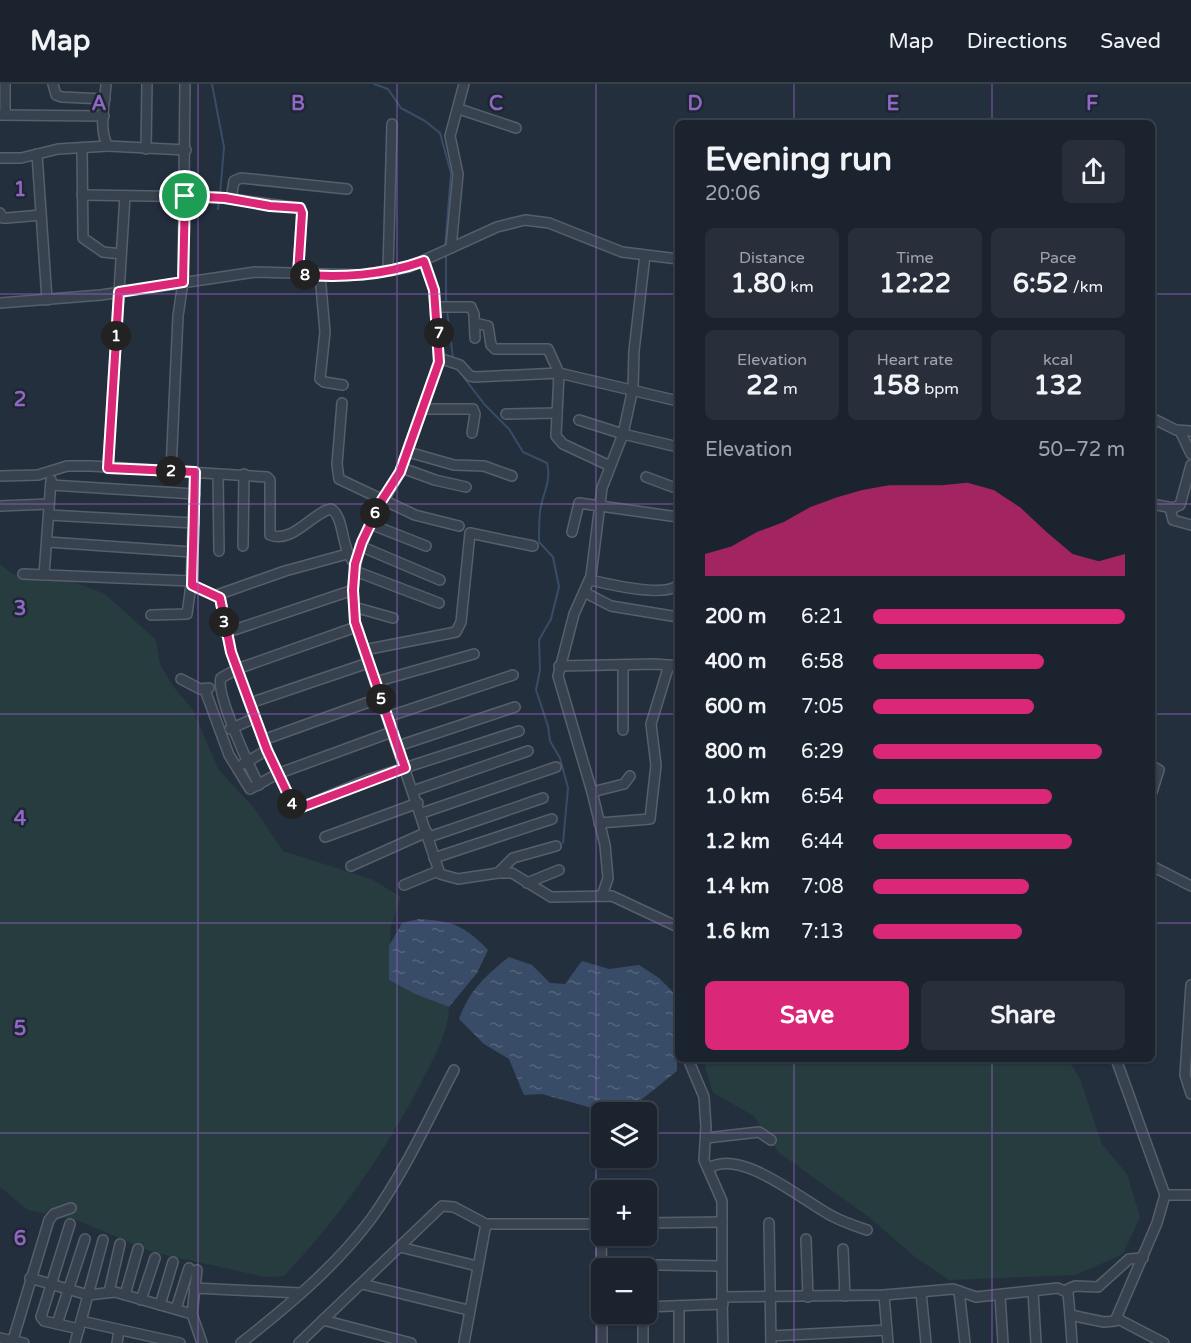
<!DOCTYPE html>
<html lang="en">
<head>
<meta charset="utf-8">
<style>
  body { margin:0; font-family:"Varela Round",sans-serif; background:#282f3a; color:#f1f3f6; height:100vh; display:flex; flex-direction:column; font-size:22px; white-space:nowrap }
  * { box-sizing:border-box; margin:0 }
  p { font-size:20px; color:#a0a4aa }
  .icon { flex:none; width:33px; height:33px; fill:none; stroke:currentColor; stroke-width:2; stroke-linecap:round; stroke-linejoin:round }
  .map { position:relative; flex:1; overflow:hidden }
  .details { position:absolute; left:675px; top:36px; width:480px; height:942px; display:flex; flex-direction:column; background:#1b232e; border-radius:9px; box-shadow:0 2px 4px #0004,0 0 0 2px #39404a }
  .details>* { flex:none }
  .tools { position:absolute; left:591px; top:1018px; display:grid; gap:12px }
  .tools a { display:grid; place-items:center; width:66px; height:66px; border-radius:9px; background:#1b232e; box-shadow:0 2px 4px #0004,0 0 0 2px #39404a; font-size:30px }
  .pin { position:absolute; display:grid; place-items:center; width:51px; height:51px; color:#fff; margin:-26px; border:3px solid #fff; border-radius:50%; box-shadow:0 2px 6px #0007 }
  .km { position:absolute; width:30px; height:30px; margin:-15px; border-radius:50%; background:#222; color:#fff; font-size:16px; line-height:30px; text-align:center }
  .round { display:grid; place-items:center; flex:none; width:63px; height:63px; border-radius:9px; background:#282f3a }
  .head { display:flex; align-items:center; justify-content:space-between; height:102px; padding:0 30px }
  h1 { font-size:33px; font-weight:700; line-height:45px }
  .metrics { display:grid; grid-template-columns:repeat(3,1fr); gap:9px; height:102px; padding:6px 30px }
  .metrics div { display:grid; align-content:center; border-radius:9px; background:#282f3a; text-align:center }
  .metrics b { font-size:26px; font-weight:700 }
  .metrics small { font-size:16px; font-weight:400 }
  .metrics p { font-size:16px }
  .chart { height:168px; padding:12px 30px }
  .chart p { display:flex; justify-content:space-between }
  .chart svg { width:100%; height:108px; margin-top:6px; fill:#db2777; opacity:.7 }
  .button { display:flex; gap:12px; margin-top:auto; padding:12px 30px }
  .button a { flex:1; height:69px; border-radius:9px; background:#db2777; color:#fff; font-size:24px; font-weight:700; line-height:69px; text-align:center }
  .button a+a { background:#282f3a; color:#f1f3f6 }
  ul { padding:0 30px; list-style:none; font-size:20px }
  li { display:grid; grid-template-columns:96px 72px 1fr; align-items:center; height:45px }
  li i { height:15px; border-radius:8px; background:#db2777 }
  header { display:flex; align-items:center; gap:36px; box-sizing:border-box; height:84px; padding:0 30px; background:#1b232e; border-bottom:2px solid #39404a }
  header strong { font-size:28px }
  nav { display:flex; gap:33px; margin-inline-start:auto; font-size:21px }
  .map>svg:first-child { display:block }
  .green { fill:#263c3f }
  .water { fill:url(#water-ripples) }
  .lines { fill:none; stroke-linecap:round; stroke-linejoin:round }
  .stream { stroke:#394c67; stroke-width:2 }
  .minor-casing { stroke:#565f6c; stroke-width:12 }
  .minor { stroke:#38414e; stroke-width:9 }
  .route-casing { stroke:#fff; stroke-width:12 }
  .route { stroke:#db2777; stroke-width:8 }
  .grid { fill:none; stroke:#9266c3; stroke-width:1.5; stroke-opacity:0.55 }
  .grid-label { font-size:20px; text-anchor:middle; font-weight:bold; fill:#9266c3; stroke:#1d2633; stroke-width:5; stroke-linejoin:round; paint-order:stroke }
</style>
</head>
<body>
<header>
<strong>Map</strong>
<nav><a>Map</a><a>Directions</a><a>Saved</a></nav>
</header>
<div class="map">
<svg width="1191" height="1259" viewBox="0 0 1191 1259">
  <defs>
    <pattern id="water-ripples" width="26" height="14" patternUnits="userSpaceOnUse" patternTransform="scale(1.5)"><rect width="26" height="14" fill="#394c67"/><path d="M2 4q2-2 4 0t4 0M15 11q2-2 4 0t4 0" fill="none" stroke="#53647b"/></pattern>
  </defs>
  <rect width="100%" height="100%" fill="#242f3e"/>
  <g class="green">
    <path d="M0,480l14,11 53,4 38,15 51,46 4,24 12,21 21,25 25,59 36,39 29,43 88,28 30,18 -10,29 -2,54 26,14 34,13c-1,28 -16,52 -28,76 -37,71 -82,135 -137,193l-19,1 -113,-25 -73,-31 -51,-11 -28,-23z"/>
    <polygon points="703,975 1068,975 1080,995 1102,1060 1127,1090 1140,1133 1123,1170 1076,1191 949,1196 915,1173 869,1133 778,1068 754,1032 713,1009"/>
  </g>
  <g class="water">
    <path d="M419,835c33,2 45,6 69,31l-11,23 -28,34 -34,-13 -26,-14v-34l13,-23z"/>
    <path d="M509,873l23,8 18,18 15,1 17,-23 27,8 30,-4 20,13 19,19 -1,74 -46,37 -21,5 -68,-19 -18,1 -15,-36 -25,-15 -25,-25c10,-28 27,-44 50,-62z"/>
  </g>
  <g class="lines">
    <g class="stream">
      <polyline points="212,0 224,63 220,111"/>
      <polyline points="374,0 388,5 401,24 425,37 440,49 451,89 445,164"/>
      <polyline points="218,125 219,116"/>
      <polyline points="446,170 446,221"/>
      <polyline points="447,226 453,274"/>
      <path d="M455,282l30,39 24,24 14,23 24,11c5,19 -5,31 -7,49 -1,10 -1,20 -1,30l14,15 6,30 -8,32 -12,21 1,30 -4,20 12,36 2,15 10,17 8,30 -5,55"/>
    </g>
    <g class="minor-casing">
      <g id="minor">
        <polyline points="53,0 56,11 62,13 105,15"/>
        <path d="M106,0c-1,18 -8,46 2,62l78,4"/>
        <polyline points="459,25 516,44"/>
        <polyline points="0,31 104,32"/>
        <polyline points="5,31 5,0"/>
        <polyline points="82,64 83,154 103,168 121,170"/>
        <polyline points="146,65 147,0"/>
        <polyline points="37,70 47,216"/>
        <polyline points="0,74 21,74 58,65 108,62"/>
        <polyline points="82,111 216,113 300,124 302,129 298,190"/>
        <polyline points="231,115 234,97 241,94 347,105"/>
        <polyline points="0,129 3,134 7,134 41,131"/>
        <polyline points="451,164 458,90 450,52 464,0"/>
        <polyline points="424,177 434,206 439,278 400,388 370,440 357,472 353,506 355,538 440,790 458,795 498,789 512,789 551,813 612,812 678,843"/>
        <polyline points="388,186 392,40"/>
        <polyline points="320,191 325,248 320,295 324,298 343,301"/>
        <polyline points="0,219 101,211 255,188 362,191 409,183 497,143 525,136 549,139 622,168 678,175"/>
        <polyline points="436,223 471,223 474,230 475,254"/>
        <polyline points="475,239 488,242 491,261 495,265 548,265 559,289 556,352 563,360 610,382"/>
        <polyline points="439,274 460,281 470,292 475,293 559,289 678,317"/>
        <polyline points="342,319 337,380 339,395 415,431 459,442"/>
        <polyline points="424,325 473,325 475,330 472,349"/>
        <polyline points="506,330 557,329"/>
        <polyline points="1152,334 1176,346 1191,347"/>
        <polyline points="579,336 623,350 633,304 634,267 645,171"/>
        <polyline points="1180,347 1191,370"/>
        <polyline points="408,368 454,381 484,382 512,392"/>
        <polyline points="108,384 125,112"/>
        <polyline points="402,384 435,396 466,403"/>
        <polyline points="171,387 178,232 183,198 185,0"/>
        <polyline points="195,388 191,501 220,514 231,568 267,666 294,723 302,723 367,696 519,647"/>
        <polyline points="218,391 219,467"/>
        <path d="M0,392l38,-1 29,-9h24l176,11 3,3v55c23,9 43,-23 61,-26 14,8 9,39 24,55"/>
        <polyline points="646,393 678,405"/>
        <polyline points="51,401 195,410"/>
        <polyline points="1152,420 1173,424 1180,421 1191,381"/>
        <polyline points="0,422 49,420"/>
        <polyline points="1170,424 1173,436 1191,441"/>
        <polyline points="49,431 194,439"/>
        <polyline points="370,440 426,462"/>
        <polyline points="572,448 579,419 678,433"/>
        <polyline points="48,458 192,468"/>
        <polyline points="243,462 244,390"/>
        <polyline points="360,462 440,496"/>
        <polyline points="355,487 439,519"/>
        <polyline points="23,490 191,497"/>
        <polyline points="44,491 51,396"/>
        <path d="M590,496c18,4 74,18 88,5"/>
        <polyline points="584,508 611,522 678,533"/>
        <polyline points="217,511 285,487 347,470"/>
        <polyline points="354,523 393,534"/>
        <polyline points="151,531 187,530 191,501"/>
        <polyline points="225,549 353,506"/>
        <polyline points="364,566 456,548 461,538 470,449 533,462"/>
        <polyline points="559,582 655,580 678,582"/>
        <polyline points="181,595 200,605 209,604"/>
        <polyline points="375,598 474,570"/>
        <polyline points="205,606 229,671 250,705 277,690 392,648"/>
        <polyline points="250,619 368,579"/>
        <polyline points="387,633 513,591"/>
        <polyline points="230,645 255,634"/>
        <polyline points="623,646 623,582"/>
        <polyline points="263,656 380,614"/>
        <polyline points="398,662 515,623"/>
        <polyline points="243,680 267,666"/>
        <polyline points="1152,682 1159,686 1152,708"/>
        <path d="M259,701c-9,-17 -44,-92 -38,-107l16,-9 119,-42"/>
        <polyline points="413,707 528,667"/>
        <polyline points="592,708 624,700 630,692"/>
        <polyline points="422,729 556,683"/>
        <polyline points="599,739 650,735 656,681 651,640 669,581"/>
        <polyline points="325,753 418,719"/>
        <polyline points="429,753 543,714"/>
        <polyline points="434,774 552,735"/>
        <polyline points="351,782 427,748"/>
        <polyline points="1152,782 1191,802"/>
        <polyline points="498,789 513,774 556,762"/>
        <polyline points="527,799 559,786"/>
        <polyline points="404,801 438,787"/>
        <polyline points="602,812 608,794 605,761 592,708 558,592 574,530 591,492 602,404 623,350 678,363"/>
        <polyline points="1191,901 1185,991 1191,1010"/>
        <polyline points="688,975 704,1013 706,1043 704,1076 722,1117 722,1213"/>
        <polyline points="706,1054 759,1048 771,1056"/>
        <path d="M708,1085c31,-23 95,32 124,47 11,6 23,10 35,14"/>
        <polyline points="1165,1111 1191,1111"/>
        <polyline points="646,1139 722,1138"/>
        <polyline points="769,1139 771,1259"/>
        <polyline points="70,1140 41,1233 44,1237 79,1245"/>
        <polyline points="601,1140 602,1217"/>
        <polyline points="806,1155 808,1213"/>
        <polyline points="400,1163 477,1182"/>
        <polyline points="843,1165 845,1212"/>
        <polyline points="600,1180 721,1182"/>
        <polyline points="197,1186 192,1230 202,1259"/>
        <polyline points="30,1194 88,1211 115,1208 192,1230"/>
        <polyline points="362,1200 468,1226"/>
        <polyline points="194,1204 301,1209"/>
        <polyline points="1066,1206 1075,1202 1098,1203 1129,1175 1143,1174"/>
        <polyline points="959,1207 965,1259"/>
        <polyline points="1033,1207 1036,1259"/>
        <polyline points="109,1208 120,1160"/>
        <polyline points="921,1208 926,1259"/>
        <polyline points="125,1211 138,1165"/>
        <polyline points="884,1211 888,1259"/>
        <polyline points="1000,1211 1003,1259"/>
        <polyline points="141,1216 155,1174"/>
        <polyline points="160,1221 173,1178"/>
        <polyline points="679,1222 679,1259"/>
        <polyline points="646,1223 723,1220"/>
        <polyline points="176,1225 189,1184"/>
        <polyline points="643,1230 643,1259"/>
        <polyline points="1070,1231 1072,1259"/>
        <polyline points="1118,1235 1164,1259"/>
        <polyline points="323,1236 411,1259"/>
        <polyline points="81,1237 180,1259"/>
        <polyline points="57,1240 85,1155"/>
        <polyline points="771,1252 887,1246"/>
        <polyline points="0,1254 24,1259"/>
        <polyline points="12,1259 49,1136 54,1130 71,1124"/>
        <polyline points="75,1259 103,1156"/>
        <polyline points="117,1259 119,1247"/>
        <path d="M241,1259c47,-37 94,-76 130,-124 33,-46 57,-99 83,-149"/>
        <polyline points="299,1259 442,1122 454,1123 486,1140 602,1140"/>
        <polyline points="464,1259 486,1140"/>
        <polyline points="602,1259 602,1230"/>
        <polyline points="723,1259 722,1213 884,1211 953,1205 976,1213 1058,1204 1068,1209 1070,1231 1104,1238 1115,1237 1157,1139 1165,1111 1116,975"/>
      </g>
    </g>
    <use href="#minor" class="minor"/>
  </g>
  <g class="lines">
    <g class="route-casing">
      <path id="route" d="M185,112l40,2 45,8 30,2 2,5 -4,61c41,5 87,1 126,-13l10,29 5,72 -39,110 -18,28 -20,42 -7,22 -2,26 2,32 50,146 -103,39 -9,-2 -26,-55 -36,-98 -11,-54 -28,-13 3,-113 -87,-4 11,-176 64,-10z"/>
    </g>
    <use href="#route" class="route"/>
  </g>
  <path class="grid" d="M198,0v1259M397,0v1259M596,0v1259M794,0v39M992,0v39M0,210h678M1152,210h39M0,420h678M1152,420h39M0,630h678M1152,630h39M0,839h678M1152,839h39M794,975v284M992,975v284M0,1049h602M646,1049h545"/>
  <g class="grid-label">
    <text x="99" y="26">A</text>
    <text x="298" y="26">B</text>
    <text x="496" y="26">C</text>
    <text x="695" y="26">D</text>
    <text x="893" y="26">E</text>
    <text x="1092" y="26">F</text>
    <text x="20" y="112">1</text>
    <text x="20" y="322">2</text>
    <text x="20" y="531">3</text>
    <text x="20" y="741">4</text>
    <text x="20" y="951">5</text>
    <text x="20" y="1161">6</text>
  </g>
</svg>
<div class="tools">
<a><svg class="icon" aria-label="layers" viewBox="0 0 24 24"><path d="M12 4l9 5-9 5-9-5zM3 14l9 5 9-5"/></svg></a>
<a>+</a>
<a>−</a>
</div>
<div class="pin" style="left:185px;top:112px;background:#1e9e55"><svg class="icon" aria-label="arrive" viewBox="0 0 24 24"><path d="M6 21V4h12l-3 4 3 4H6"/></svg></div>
<b class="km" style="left:116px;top:252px">1</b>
<b class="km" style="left:171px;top:387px">2</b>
<b class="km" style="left:224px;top:538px">3</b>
<b class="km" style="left:292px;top:720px">4</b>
<b class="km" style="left:381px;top:615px">5</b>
<b class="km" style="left:375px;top:429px">6</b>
<b class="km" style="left:439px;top:249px">7</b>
<b class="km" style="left:305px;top:191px">8</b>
<section class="details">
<div class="head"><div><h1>Evening run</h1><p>20:06</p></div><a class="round"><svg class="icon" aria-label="share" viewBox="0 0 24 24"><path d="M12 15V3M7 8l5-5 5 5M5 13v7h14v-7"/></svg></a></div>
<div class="metrics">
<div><p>Distance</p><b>1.80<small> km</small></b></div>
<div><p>Time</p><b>12:22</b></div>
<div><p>Pace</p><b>6:52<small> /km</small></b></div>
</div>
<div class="metrics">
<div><p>Elevation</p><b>22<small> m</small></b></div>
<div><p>Heart rate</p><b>158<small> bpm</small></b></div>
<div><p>kcal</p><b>132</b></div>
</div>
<div class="chart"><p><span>Elevation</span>50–72 m</p>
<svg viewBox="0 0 160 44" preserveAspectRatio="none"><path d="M0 44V35L10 32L20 26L30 22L40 16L50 12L60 9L70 7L80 7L90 7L100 6L110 9L120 16L130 26L140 35L150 38L160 35V44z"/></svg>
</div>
<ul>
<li><b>200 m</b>6:21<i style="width:100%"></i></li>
<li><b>400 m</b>6:58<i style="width:68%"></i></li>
<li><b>600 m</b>7:05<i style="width:64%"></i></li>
<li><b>800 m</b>6:29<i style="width:91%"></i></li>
<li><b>1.0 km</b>6:54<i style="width:71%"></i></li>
<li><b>1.2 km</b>6:44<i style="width:79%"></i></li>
<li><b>1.4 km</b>7:08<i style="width:62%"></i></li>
<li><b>1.6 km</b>7:13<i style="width:59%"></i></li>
</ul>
<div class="button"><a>Save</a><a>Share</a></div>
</section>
</div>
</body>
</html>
